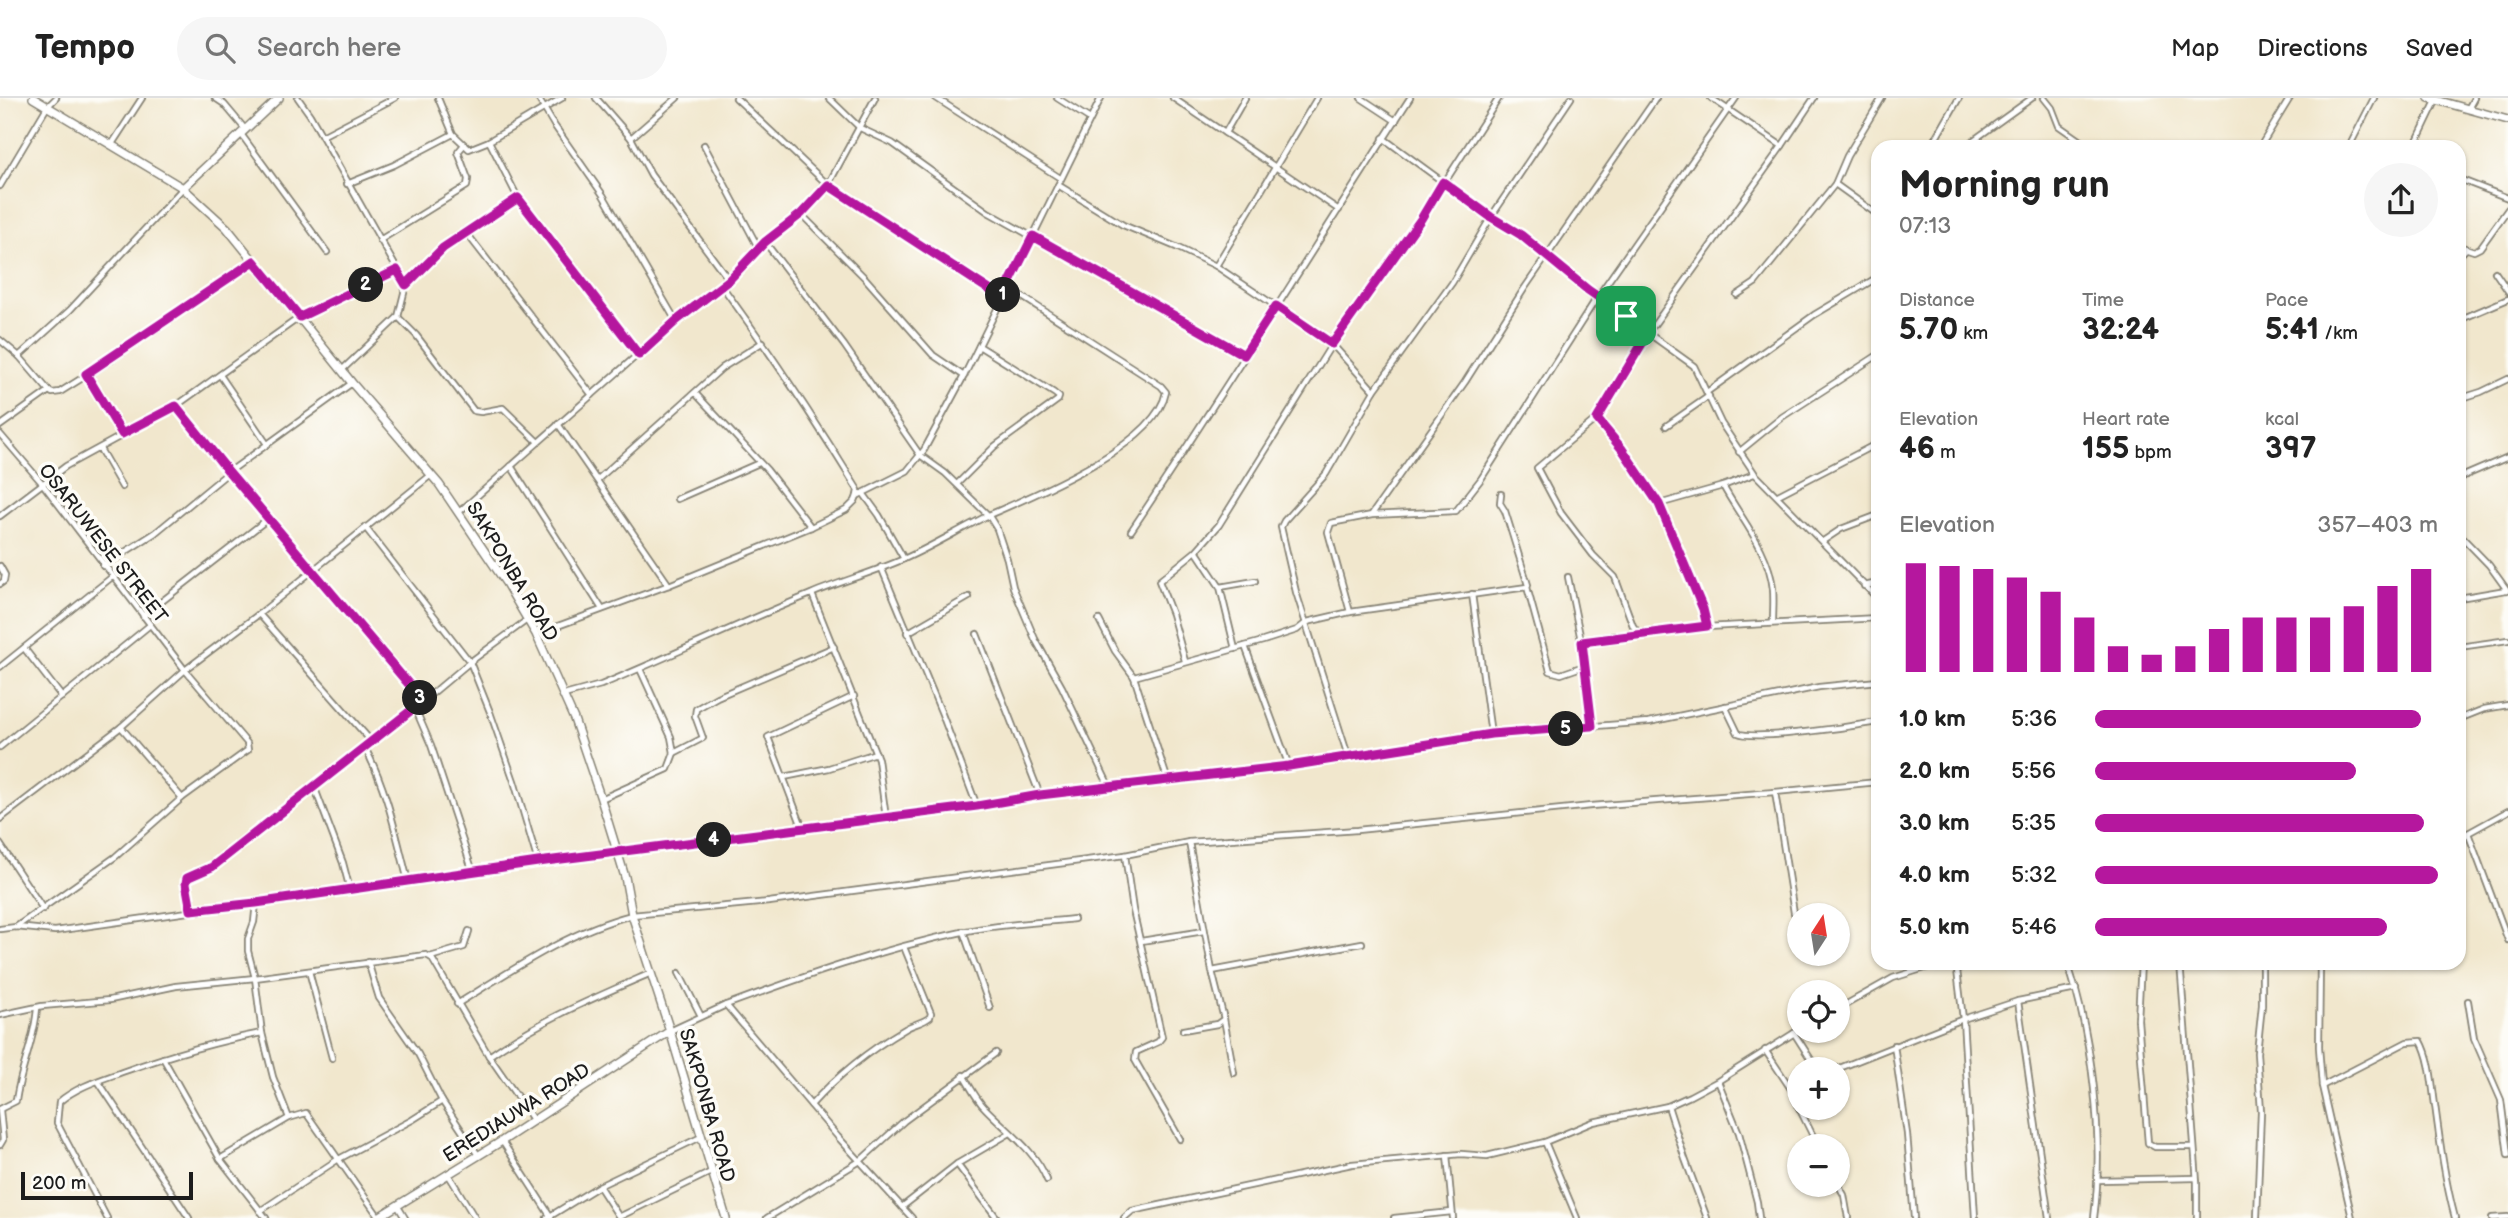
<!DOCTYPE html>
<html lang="en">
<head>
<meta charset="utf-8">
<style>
  body { margin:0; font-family:"Balsamiq Sans",sans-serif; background:#f6f6f6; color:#222; height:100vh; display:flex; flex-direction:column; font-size:26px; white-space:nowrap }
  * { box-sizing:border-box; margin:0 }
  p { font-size:23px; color:#767676 }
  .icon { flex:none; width:38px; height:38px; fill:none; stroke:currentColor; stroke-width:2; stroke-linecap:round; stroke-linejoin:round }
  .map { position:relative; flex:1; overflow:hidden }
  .panel { position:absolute; left:1871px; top:42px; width:595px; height:830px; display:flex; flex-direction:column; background:#fff; border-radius:21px; box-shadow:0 2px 5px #0004 }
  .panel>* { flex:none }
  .needle { width:46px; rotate:12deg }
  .buttons { position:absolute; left:1787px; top:805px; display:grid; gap:14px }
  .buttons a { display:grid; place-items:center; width:63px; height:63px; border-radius:50%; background:#fff; box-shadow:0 2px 5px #0004; font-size:35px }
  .scale { position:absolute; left:21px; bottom:18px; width:172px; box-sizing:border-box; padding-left:7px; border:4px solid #1c1c1c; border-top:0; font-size:19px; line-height:24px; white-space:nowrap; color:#1c1c1c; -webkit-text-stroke:5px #fdfcf7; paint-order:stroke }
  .pin { position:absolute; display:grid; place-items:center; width:60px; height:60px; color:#fff; margin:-30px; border-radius:14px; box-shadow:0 4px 10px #0006 }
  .km { position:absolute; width:35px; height:35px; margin:-18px; border-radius:50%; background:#222; color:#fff; font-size:19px; line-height:35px; text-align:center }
  .round { display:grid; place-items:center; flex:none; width:74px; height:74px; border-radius:37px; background:#f6f6f6 }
  .headline { display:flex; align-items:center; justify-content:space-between; height:119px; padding:0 28px }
  h1 { font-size:38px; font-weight:600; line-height:52px }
  .stats { display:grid; grid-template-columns:repeat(3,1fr); gap:10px; height:119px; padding:7px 28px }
  .stats div { display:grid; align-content:center }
  .stats b { font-size:30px; font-weight:600 }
  .stats small { font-size:19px; font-weight:400 }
  .stats p { font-size:19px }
  .chart { height:196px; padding:14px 28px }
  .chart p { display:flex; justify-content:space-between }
  .chart svg { width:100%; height:126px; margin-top:7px; stroke:#b5179e; stroke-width:6 }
  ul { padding:0 28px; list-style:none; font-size:23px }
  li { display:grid; grid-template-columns:112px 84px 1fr; align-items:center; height:52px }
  li i { height:18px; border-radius:9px; background:#b5179e }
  header { display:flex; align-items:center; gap:42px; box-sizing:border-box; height:98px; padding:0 35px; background:#fff; border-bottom:2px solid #e0e0e0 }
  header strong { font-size:33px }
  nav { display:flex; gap:38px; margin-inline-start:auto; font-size:24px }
  .search { width:490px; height:63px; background:#f6f6f6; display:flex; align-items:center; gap:18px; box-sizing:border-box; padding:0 24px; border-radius:38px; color:#767676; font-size:26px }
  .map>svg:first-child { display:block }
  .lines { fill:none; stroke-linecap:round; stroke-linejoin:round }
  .street-casing { stroke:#868274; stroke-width:8 }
  .secondary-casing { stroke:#868274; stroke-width:10 }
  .street { stroke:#fff; stroke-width:4.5 }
  .secondary { stroke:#fff; stroke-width:7 }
  .route-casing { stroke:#fff; stroke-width:14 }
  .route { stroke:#b5179e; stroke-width:9 }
  .labels { text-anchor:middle; stroke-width:7; stroke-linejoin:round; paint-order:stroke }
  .street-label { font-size:19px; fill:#1c1c1c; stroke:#fdfcf7 }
</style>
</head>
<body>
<header>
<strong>Tempo</strong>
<div class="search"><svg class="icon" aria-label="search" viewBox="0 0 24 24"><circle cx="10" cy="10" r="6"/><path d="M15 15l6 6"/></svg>Search here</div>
<nav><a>Map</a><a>Directions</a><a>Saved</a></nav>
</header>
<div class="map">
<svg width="2508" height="1120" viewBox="0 0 2508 1120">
  <rect width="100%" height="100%" fill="#fdfcf7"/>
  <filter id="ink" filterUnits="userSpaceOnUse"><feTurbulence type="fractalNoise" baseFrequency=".0143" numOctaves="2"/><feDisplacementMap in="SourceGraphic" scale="14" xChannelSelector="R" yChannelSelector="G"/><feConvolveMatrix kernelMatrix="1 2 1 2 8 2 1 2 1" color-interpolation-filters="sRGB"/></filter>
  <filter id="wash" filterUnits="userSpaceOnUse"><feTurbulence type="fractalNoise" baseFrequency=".00686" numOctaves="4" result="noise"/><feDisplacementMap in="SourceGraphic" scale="28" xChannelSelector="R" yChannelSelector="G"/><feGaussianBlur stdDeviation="1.57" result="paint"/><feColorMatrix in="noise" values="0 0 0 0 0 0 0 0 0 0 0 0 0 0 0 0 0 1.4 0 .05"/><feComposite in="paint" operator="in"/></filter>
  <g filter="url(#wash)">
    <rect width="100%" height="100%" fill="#f1e7cd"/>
  </g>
  <g filter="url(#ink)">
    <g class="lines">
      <g class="street-casing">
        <g id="street">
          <polyline points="215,0 224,6 245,31"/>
          <polyline points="298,0 310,17 406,187"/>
          <polyline points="438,0 453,36 469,51 489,43 562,0"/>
          <polyline points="538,0 554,27 603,97 676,223"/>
          <polyline points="596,0 631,40 651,77 729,182"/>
          <polyline points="736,0 828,87 1001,200"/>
          <polyline points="829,0 860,30 892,45 988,114 1244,257"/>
          <polyline points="936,0 1060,80"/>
          <polyline points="1057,0 1090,21"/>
          <polyline points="1173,0 1339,112"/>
          <polyline points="1361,0 1396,23"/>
          <polyline points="2044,0 2052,10 2059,28 2089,49"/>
          <polyline points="2469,9 2474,0"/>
          <polyline points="1225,35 1245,0"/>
          <polyline points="241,36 327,154"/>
          <polyline points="322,38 395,0"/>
          <polyline points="631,40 677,0"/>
          <polyline points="1383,40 1491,119 1521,137 1588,192 1694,268 1721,325 1755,376 1878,501"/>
          <polyline points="489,43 518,100 639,257"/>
          <polyline points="112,46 142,0"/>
          <polyline points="704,47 759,151"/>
          <polyline points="1782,48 1814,0"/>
          <polyline points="1931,49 1959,0"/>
          <polyline points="1964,49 2032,0"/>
          <polyline points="2073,49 2080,43"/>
          <polyline points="2260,49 2290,0"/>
          <polyline points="2349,49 2374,0"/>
          <polyline points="2414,49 2436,3"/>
          <polyline points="2459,81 2508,100"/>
          <polyline points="347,86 394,67 453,36"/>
          <polyline points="1835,86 1878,117"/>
          <polyline points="1058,87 1123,127 1176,149 1216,168 1332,246 1374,293"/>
          <polyline points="0,88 47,9 56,0"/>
          <polyline points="801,116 865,180 933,257 964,278"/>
          <polyline points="465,133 592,297"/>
          <polyline points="380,142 467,88 468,81 458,54 463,48"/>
          <polyline points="765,144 844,247 920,357 945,375 989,418 997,431 1007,461 1013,489 1035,541 1062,589 1110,690"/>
          <polyline points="2459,148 2474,153 2480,150 2508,111"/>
          <polyline points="2459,158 2466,151"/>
          <polyline points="1216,168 1317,0"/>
          <polyline points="2495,174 2508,193"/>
          <path d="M722,188c48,66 93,134 136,204l-1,6"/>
          <polyline points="1737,197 1755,185 1835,86 1847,58 1882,0"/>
          <polyline points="398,219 416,237 474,313 481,314 503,310 537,343"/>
          <polyline points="2459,222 2508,201"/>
          <polyline points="0,242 19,258 49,293 52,295 60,294 103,267 254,163"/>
          <polyline points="19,258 70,212 183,90"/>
          <polyline points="342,272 398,219 406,187 443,150 518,100"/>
          <polyline points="86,277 122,336"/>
          <polyline points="220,277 267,346"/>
          <polyline points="1707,294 1814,217 1878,179"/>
          <polyline points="695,295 767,372 811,429"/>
          <polyline points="2459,301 2481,294 2508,281"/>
          <polyline points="177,308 229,374 423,603"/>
          <polyline points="1596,321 1622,351 1659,406 1703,511 1707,529"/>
          <polyline points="558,326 669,487"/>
          <polyline points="0,328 49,293"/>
          <polyline points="1666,328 1709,298"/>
          <polyline points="0,336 42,385 185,572 121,629 0,721"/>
          <polyline points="100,351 122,389"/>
          <polyline points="1739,354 1782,319 1878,257"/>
          <polyline points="511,368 602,511"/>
          <polyline points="2459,380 2508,359"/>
          <polyline points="597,382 722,270 763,244"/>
          <polyline points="957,386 995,348 1058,302 1059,299 1054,295 979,248"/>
          <path d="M1723,388c18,33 46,64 50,103 1,11 0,22 0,33"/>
          <polyline points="863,395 879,417 904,461"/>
          <polyline points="1778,397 1878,345"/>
          <polyline points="677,401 759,365"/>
          <polyline points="1659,406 1723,388 1754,376"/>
          <polyline points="459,414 676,223 722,188 765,144 801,116 828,87 875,0"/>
          <polyline points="1372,416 1465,284 1524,191 1656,0"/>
          <polyline points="0,418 66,368 176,308 300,219 397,172"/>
          <polyline points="365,429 470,564 490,614 514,683 538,764"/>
          <path d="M1131,433c96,-143 186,-289 279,-433"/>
          <polyline points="2459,436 2489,467 2507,492"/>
          <polyline points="1823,443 1841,431 1878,417"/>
          <polyline points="1196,453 1220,489 1235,551"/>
          <polyline points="0,468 5,477 4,483 0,486"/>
          <polyline points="103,468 155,435 229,374 352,285"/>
          <polyline points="881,469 942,616 977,708"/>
          <polyline points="1568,479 1583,552 1592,628"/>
          <polyline points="1864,488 1878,485"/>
          <polyline points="1220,489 1255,483"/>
          <polyline points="1527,489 1550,573 1561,576 1584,568"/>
          <polyline points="812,496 878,661 886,720"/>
          <polyline points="1472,496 1491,636"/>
          <polyline points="2459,500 2506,492"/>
          <polyline points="1350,514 1328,434 1331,425 1372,417 1456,413 1481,381 1598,198 1736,0"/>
          <polyline points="259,516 371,643"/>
          <polyline points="143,518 269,420"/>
          <polyline points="1099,522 1115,553 1134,579 1168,683"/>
          <polyline points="907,535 969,499"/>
          <polyline points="536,536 669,487 811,429 846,412 855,403 857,398 907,373 924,352 964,278 1101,0"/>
          <polyline points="977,536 1040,697"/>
          <polyline points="1640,537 1633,528 1615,479 1593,457 1561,415 1537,370 1596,321 1649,234 1782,48 1711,0"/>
          <polyline points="1582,544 1605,539 1707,529 1878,520"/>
          <polyline points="1245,548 1289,668"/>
          <polyline points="2459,549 2508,542"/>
          <polyline points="24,550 62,599"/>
          <polyline points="1185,563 1172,516 1159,483 1196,453 1219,427 1332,246 1421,121 1499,0"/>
          <polyline points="0,569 112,479"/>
          <polyline points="1134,579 1263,543 1297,532 1307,524 1350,514 1527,489 1528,487 1505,413 1500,405 1501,396"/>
          <path d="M564,597l37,-10c70,-29 139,-62 210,-91 31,-13 64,-22 95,-36 29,-13 56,-30 85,-44 46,-20 165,-69 175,-122l-5,-6 -154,-99"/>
          <path d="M1725,608l13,27c17,8 116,-7 140,-11"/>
          <polyline points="415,610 431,647 473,774"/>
          <polyline points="2459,621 2484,611 2508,607"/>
          <polyline points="121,629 182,700"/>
          <path d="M364,648c23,42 32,89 44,135"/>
          <polyline points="0,649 150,527"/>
          <polyline points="674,655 703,640 695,618 696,611 717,599 834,549"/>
          <polyline points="1348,658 1296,494 1281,429 1284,423 1326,376 1374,293 1452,185 1491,119 1571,0"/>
          <polyline points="784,679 829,670 876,655"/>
          <polyline points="314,688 343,765 350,792"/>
          <polyline points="1775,694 1794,815"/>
          <polyline points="601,701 668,671 674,655 671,639 640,571"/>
          <polyline points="803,731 768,639 854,598"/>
          <polyline points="2468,735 2508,842"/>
          <polyline points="2459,740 2508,713"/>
          <polyline points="1189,744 1212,873 1224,921 1234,975"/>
          <polyline points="0,746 43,811"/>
          <polyline points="1125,757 1133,812 1162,939 1158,944 1136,954 1135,962 1180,1041"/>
          <polyline points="256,805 254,824 248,841 248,853 255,880 262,935 273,979 289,1020"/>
          <polyline points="191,812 185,785 187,780 212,769 415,610 470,564 527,522"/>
          <polyline points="16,829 115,759 182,700 248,652 247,645 185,572 259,516 431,377"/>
          <polyline points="0,831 16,829 55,833 538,764 977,708 1040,697 1289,668 1491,636 1649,624 1819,589 1878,583"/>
          <polyline points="963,833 990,910"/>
          <polyline points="1141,843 1204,833"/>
          <polyline points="431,859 489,958 534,1023"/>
          <polyline points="368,864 379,900 418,956 442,1003 478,1057"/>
          <polyline points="1956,864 1963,921 1975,1120"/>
          <path d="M2067,864c26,75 37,178 27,256"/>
          <polyline points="2141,864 2138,922 2148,1045 2155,1049 2193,1049"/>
          <polyline points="2180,864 2197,1084 2197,1120"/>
          <polyline points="2320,864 2319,949 2322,988 2352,1120"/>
          <polyline points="309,873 332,960"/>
          <polyline points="1212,873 1362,845"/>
          <polyline points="679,875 701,918"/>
          <polyline points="2018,903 2049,1120"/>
          <polyline points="2468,903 2474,940 2501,1002 2508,1057"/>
          <path d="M457,906c55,-34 112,-73 175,-89l137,-13 356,-47 64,-13 168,-12 234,-24 184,-14 103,-10"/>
          <path d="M726,907c76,-28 156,-56 236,-73 36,-8 75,-9 112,-13"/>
          <polyline points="1838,911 1893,880 1944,864"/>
          <polyline points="0,917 42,908 110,902 176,888 255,880 426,857 430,859 464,849 469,833"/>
          <polyline points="1183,932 1217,926 1224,921"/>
          <polyline points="670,933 726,907 838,1039 912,1120"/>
          <polyline points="1794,935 1817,971"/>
          <polyline points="1894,947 1907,1036 1914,1120"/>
          <polyline points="1765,952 1791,991 1799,1009"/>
          <path d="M489,958c49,-35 107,-59 162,-83"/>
          <polyline points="163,960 220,1061 266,1120"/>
          <polyline points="1837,971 1963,921 2018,903 2076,891"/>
          <path d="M963,977c7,11 13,24 22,33 22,23 51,43 62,72"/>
          <polyline points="98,983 189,1120"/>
          <polyline points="1718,983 1739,1035 1757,1104 1759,1120"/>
          <path d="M2322,988l85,-44 14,-1c10,18 11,44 14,64 5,38 10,76 20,113"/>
          <path d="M811,1007c26,-29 60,-56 94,-76 8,-5 18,-6 25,-12l1,-4 -27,-66"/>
          <polyline points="1668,1008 1685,1061 1707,1120"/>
          <polyline points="1799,1010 1818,1048"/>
          <path d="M0,1011l16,-8c4,-32 19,-61 21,-93"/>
          <polyline points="0,1012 3,1042 0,1047"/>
          <polyline points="502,1043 551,1119"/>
          <polyline points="1545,1044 1577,1120"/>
          <polyline points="1447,1057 1453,1120"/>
          <polyline points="220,1061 289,1020 306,1015 379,1119"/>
          <polyline points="957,1066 997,1120"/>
          <polyline points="448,1076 475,1120"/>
          <polyline points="2099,1082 2196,1080"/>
          <polyline points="1838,1086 1844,1097 1848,1120"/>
          <polyline points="599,1088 619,1119"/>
          <polyline points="397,1107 405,1120"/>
          <polyline points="902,1109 957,1066 1010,1035"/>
          <polyline points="260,1113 337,1062 412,1022 442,1003"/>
          <polyline points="619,1119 711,1074"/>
          <path d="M107,1120l-50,-95 2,-21c17,-15 41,-22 63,-30 45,-16 92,-30 140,-39"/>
          <polyline points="547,1120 599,1088 701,1039"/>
          <polyline points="767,1120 860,1063 904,1023 996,955"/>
          <polyline points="1124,1120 1132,1113 1352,1066 1461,1056 1487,1058 1545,1044 1593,1024 1668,1008 1690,998 1718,983 1799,932"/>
          <polyline points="1394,1120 1452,1114"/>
          <polyline points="2257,1120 2261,1013 2257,955 2262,907 2262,864"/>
          <polyline points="2492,1120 2508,1119"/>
        </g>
      </g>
      <g class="secondary-casing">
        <g id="secondary">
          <polyline points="33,0 183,90 227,130 352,285 439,386 506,485 536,536 574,621 601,701 625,779 632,817 670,933 726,1120"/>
          <polyline points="2429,0 2508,22"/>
          <polyline points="183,90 279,0"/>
          <polyline points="377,1120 502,1043 670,933"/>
        </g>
      </g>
      <use href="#street" class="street"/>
      <use href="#secondary" class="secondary"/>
    </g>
  </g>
  <g class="lines" filter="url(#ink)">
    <g class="route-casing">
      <polygon id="route" points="1443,84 1491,119 1521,137 1588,192 1649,234 1597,321 1622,351 1659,406 1703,511 1707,528 1582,544 1592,628 1491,636 1289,668 1040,697 977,708 538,764 256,805 191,812 186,785 187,780 212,769 423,603 229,374 176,308 122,336 86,276 254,163 300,219 397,172 406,187 443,150 518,100 639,257 676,223 729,182 765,144 801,116 828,87 1002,200 1033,138 1244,257 1276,208 1332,246 1421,121"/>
    </g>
    <use href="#route" class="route"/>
  </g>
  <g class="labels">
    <g class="street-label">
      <text transform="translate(104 445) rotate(52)" y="7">OSARUWESE STREET</text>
      <text transform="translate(513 473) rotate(59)" y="7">SAKPONBA ROAD</text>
      <text transform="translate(708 1007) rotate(74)" y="7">SAKPONBA ROAD</text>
      <text transform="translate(516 1014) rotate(-32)" y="7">EREDIAUWA ROAD</text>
    </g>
  </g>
</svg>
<div class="buttons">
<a><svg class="needle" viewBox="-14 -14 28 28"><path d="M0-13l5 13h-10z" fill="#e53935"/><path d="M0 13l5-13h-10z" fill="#767676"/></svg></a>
<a><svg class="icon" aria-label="locate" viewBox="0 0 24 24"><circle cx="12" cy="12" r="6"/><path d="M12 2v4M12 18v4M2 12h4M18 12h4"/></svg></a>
<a>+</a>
<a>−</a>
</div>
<div class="scale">200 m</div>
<div class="pin" style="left:1626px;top:218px;background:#1e9e55"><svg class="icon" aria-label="arrive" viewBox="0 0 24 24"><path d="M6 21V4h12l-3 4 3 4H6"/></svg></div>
<b class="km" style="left:1003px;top:197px">1</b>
<b class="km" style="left:366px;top:187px">2</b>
<b class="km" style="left:420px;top:600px">3</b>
<b class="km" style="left:714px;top:742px">4</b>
<b class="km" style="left:1566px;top:631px">5</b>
<section class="panel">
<div class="headline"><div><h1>Morning run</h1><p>07:13</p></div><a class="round"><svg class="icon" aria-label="share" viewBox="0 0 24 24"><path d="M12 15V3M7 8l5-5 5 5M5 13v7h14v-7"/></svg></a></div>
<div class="stats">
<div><p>Distance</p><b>5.70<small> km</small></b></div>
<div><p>Time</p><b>32:24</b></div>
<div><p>Pace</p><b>5:41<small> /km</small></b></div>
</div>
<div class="stats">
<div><p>Elevation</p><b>46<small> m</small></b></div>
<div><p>Heart rate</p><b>155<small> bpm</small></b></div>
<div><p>kcal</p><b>397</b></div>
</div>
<div class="chart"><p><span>Elevation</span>357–403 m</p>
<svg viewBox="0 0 160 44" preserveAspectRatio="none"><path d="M5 44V6M15 44V7M25 44V8M35 44V11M45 44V16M55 44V25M65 44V35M75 44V38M85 44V35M95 44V29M105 44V25M115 44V25M125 44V25M135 44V21M145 44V14M155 44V8"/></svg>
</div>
<ul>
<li><b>1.0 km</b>5:36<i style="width:95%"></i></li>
<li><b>2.0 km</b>5:56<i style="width:76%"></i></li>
<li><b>3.0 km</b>5:35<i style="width:96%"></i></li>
<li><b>4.0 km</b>5:32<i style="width:100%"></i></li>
<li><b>5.0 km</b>5:46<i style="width:85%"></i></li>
</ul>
</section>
</div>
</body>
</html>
